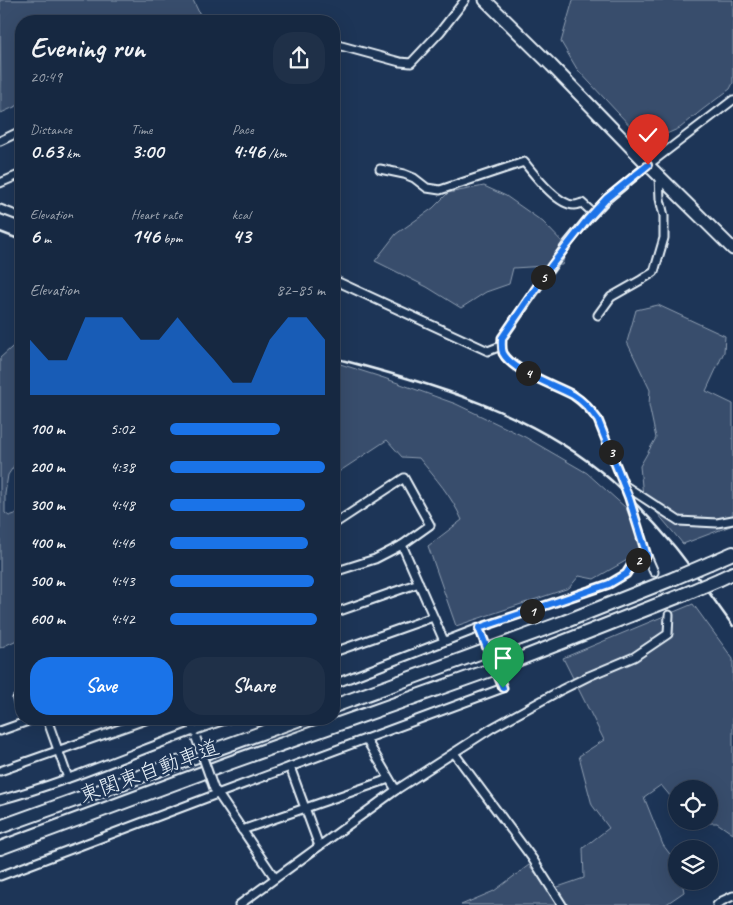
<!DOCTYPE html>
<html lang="en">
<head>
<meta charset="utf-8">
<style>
  body { margin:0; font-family:Caveat,"Klee One",sans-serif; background:#1f3048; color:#f1f3f6; height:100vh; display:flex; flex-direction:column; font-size:19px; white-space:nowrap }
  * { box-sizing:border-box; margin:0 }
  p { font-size:16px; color:#9ea6b1 }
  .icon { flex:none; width:28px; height:28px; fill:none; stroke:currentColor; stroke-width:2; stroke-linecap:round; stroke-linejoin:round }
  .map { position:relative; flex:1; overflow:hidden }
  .details { position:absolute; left:15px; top:15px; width:325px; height:710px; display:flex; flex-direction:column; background:#162841; border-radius:20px; box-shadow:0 5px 20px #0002,0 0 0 1px #35445a }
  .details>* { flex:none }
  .controls { position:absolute; left:668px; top:780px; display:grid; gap:10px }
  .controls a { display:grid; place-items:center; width:50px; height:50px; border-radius:50%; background:#162841; box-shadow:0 5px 20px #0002,0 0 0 1px #35445a; font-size:25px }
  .pin { position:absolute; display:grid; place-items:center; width:42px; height:42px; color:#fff; margin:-51px -21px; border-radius:50% 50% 50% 0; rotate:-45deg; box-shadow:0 0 5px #0007 }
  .pin .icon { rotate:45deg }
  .km { position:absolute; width:25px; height:25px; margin:-12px; border-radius:50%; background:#222; color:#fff; font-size:14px; line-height:25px; text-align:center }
  .round { display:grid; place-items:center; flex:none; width:52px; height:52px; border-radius:20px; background:#1f3048 }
  .summary { display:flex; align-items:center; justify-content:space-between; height:85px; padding:0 15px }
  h1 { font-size:28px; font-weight:600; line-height:38px }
  .stats { display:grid; grid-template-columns:repeat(3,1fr); gap:8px; height:85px; padding:5px 15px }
  .stats div { display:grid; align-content:center }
  .stats b { font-size:21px; font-weight:600 }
  .stats small { font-size:14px; font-weight:400 }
  .stats p { font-size:14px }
  .chart { height:140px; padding:10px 15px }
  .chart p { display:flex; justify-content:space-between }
  .chart svg { width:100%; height:90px; margin-top:5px; fill:#1a73e8; opacity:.7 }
  .primary-button { display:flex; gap:10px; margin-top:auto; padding:10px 15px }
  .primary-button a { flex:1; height:58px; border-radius:20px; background:#1a73e8; color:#fff; font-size:20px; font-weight:600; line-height:58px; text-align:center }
  .primary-button a+a { background:#1f3048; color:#f1f3f6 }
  ul { padding:0 15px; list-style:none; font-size:16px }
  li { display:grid; grid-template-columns:80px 60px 1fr; align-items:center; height:38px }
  li i { height:12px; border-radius:6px; background:#1a73e8 }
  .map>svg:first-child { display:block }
  .green { fill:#374d6c; stroke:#909fb2 }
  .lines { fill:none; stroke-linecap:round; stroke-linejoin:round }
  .street-tunnel { stroke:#3b516f; stroke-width:7; stroke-dasharray:7 3.5; stroke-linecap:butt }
  .street-casing { stroke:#e8f1f8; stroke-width:11 }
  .primary-casing { stroke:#e8f1f8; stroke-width:15 }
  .highway-casing { stroke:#e8f1f8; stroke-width:16 }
  .street { stroke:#1d3557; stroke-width:7 }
  .primary { stroke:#1d3557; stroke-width:11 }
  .highway { stroke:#1d3557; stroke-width:12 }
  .rail { stroke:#e8f1f8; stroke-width:2.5 }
  .street-bridge-casing { stroke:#e8f1f8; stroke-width:11; stroke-linecap:butt }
  .highway-bridge-casing { stroke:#e8f1f8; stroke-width:16; stroke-linecap:butt }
  .street-bridge { stroke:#1d3557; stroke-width:7 }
  .highway-bridge { stroke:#1d3557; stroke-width:12 }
  .route-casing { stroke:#fff; stroke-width:10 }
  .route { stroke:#1a73e8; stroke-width:6 }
  .labels { text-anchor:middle; stroke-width:5; stroke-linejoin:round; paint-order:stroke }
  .street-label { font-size:21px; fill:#e8f1f8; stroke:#1d3557 }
</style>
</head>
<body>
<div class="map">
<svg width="733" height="905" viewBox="0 0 733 905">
  <rect width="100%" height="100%" fill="#1d3557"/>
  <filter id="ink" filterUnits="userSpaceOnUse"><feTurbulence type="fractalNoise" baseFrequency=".02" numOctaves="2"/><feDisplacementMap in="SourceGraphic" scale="10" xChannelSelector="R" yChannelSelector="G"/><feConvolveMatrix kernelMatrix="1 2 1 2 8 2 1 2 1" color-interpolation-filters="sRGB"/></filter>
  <g filter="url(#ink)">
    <g class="green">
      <polygon points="0,0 193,0 203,21 21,21 21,104 1,113"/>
      <polygon points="573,0 733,0 733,83 730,89 702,110 680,128 646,143 577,69 561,42"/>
      <polygon points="484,186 506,196 543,222 567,247 562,265 513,268 509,284 486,292 461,308 427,287 375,261 396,234 433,208 448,193"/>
      <polygon points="658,305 725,336 724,352 706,391 733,404 733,525 683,544 643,496 640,466 656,438 649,405 650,390 627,342 636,310"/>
      <polygon points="21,339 21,455 8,475 5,494 5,513 9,516 21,512 21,638 0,648 0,358"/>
      <path d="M334,362l50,16 72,26 69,33 62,36 39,35 17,43 -49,28 -15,-3 -10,12 -113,38 -28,-80 34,-26c-11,-25 -26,-41 -43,-62l-17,-1 -15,-17 -53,35z"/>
      <polygon points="693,604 733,659 733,834 717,823 695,823 693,821 709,821 709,789 676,789 676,803 661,785 644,797 663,845 676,862 676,881 682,881 684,892 665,905 461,905 494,891 529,865 549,890 584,878 583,848 609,828 592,805 579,756 604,740 563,658"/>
    </g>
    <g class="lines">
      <polyline class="street-tunnel" points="654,572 669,615"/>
      <g class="street-casing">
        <g id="street">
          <polyline points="334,44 400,62 411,63 440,32 465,0"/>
          <polyline points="0,141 21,131"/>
          <path d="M380,169l24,5 10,4 13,10 13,2 84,-28c10,12 33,43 50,43 3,0 5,-1 8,-2l11,10"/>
          <polyline points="0,183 21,174"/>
          <polyline points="0,209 21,217"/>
          <polyline points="334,280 488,351 501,346"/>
          <polyline points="598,315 611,297 641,280 654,272 664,238 664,216 660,199 659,176"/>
          <polyline points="624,485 679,521 717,523 733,520"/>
          <polyline points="334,524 404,478 430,525 402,545 375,559 334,572"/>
          <polyline points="402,545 444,641"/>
          <path d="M654,572l-7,-16 -18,-58 -31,-78c-7,-10 -15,-18 -25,-25 -18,-10 -61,-24 -70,-42 -2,-5 -1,-10 -1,-15l66,-95 19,-23 20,-21 41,-34 85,-65"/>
          <polyline points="334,613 419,583"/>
          <polyline points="334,652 433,617"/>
          <polyline points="334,684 479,628 609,584 626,574 633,563 647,556"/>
          <polyline points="21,697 17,699 21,713"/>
          <polyline points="47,719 68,778"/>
          <polyline points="189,719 194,732"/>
          <polyline points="0,731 34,719"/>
          <polyline points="366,739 396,790"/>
          <polyline points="454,753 532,858 562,905"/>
          <polyline points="290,767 319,846"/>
          <polyline points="0,771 148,719"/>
          <polyline points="216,791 275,878"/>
          <path d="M0,800c78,-21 151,-56 228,-81"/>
          <polyline points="242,830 389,779"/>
          <polyline points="0,876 217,794 503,688"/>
          <polyline points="239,905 396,790 492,728 561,690 589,676 634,657 668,634 669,615"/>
          <polyline points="717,905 722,901 733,896"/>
        </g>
      </g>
      <g class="primary-casing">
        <polyline id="primary" points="485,0 551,65 648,165 733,249"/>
      </g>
      <g class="highway-casing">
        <g id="highway">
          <polyline points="710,563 733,553"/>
          <polyline points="720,579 733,573"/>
          <polyline points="334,706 564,622 675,578"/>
          <polyline points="0,827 300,719"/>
          <polyline points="0,848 229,763 499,667 685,594"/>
        </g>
      </g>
      <use href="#street" class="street"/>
      <use href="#primary" class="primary"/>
      <use href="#highway" class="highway"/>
      <g class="rail">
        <polyline points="0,232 21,240"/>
        <path d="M334,358c98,26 200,54 278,123 22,20 44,43 63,66 20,25 39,53 58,79"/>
      </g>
      <g class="street-bridge-casing">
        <g id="street-bridge">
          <polyline points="479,628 503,688"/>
          <polyline points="196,738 214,789"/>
        </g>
      </g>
      <g class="highway-bridge-casing">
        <g id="highway-bridge">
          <polyline points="675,578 710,563"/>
          <polyline points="685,594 720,579"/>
        </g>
      </g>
      <use href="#street-bridge" class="street-bridge"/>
      <use href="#highway-bridge" class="highway-bridge"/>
    </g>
  </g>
  <g class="lines" filter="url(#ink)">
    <g class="route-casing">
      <path id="route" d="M503,688l-24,-60 130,-44 17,-10 7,-11 14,-7 -18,-58 -31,-78c-7,-10 -15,-19 -25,-25 -18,-10 -61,-24 -70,-42 -2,-5 -1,-10 -1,-15l49,-72 36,-46 20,-22 41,-33"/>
    </g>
    <use href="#route" class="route"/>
  </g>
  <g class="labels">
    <g class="street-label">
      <text transform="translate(149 771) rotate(-20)" y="7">東関東自動車道</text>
    </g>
  </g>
</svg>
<div class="controls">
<a><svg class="icon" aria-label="locate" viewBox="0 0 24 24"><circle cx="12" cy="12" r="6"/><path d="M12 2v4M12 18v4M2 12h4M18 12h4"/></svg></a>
<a><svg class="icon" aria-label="layers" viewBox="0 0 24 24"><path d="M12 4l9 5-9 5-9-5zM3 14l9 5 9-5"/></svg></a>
</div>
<div class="pin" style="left:503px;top:688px;background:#1e9e55"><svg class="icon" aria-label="arrive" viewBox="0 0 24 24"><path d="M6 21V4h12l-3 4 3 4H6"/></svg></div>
<div class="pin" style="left:648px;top:165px;background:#d93025"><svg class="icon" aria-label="check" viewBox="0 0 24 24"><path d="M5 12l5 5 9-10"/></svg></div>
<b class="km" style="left:532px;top:611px">1</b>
<b class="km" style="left:638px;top:560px">2</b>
<b class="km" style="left:611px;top:452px">3</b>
<b class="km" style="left:528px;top:373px">4</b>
<b class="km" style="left:543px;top:277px">5</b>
<section class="details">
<div class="summary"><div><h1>Evening run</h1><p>20:49</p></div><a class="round"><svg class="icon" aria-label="share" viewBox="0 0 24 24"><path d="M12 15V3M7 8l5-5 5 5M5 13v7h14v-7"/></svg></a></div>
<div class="stats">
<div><p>Distance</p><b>0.63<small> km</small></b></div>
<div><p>Time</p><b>3:00</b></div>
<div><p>Pace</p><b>4:46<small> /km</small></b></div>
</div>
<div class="stats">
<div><p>Elevation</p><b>6<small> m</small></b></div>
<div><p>Heart rate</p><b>146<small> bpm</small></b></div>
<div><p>kcal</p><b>43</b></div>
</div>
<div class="chart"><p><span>Elevation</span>82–85 m</p>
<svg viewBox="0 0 160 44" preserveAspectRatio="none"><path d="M0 44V17L10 27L20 27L30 6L40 6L50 6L60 17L70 17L80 6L90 17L100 27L110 38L120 38L130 17L140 6L150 6L160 17V44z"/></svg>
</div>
<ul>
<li><b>100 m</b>5:02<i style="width:71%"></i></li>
<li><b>200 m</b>4:38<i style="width:100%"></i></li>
<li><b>300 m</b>4:48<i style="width:87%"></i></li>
<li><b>400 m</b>4:46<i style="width:89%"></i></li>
<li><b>500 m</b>4:43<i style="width:93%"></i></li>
<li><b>600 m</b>4:42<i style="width:95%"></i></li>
</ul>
<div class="primary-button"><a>Save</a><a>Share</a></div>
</section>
</div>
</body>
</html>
